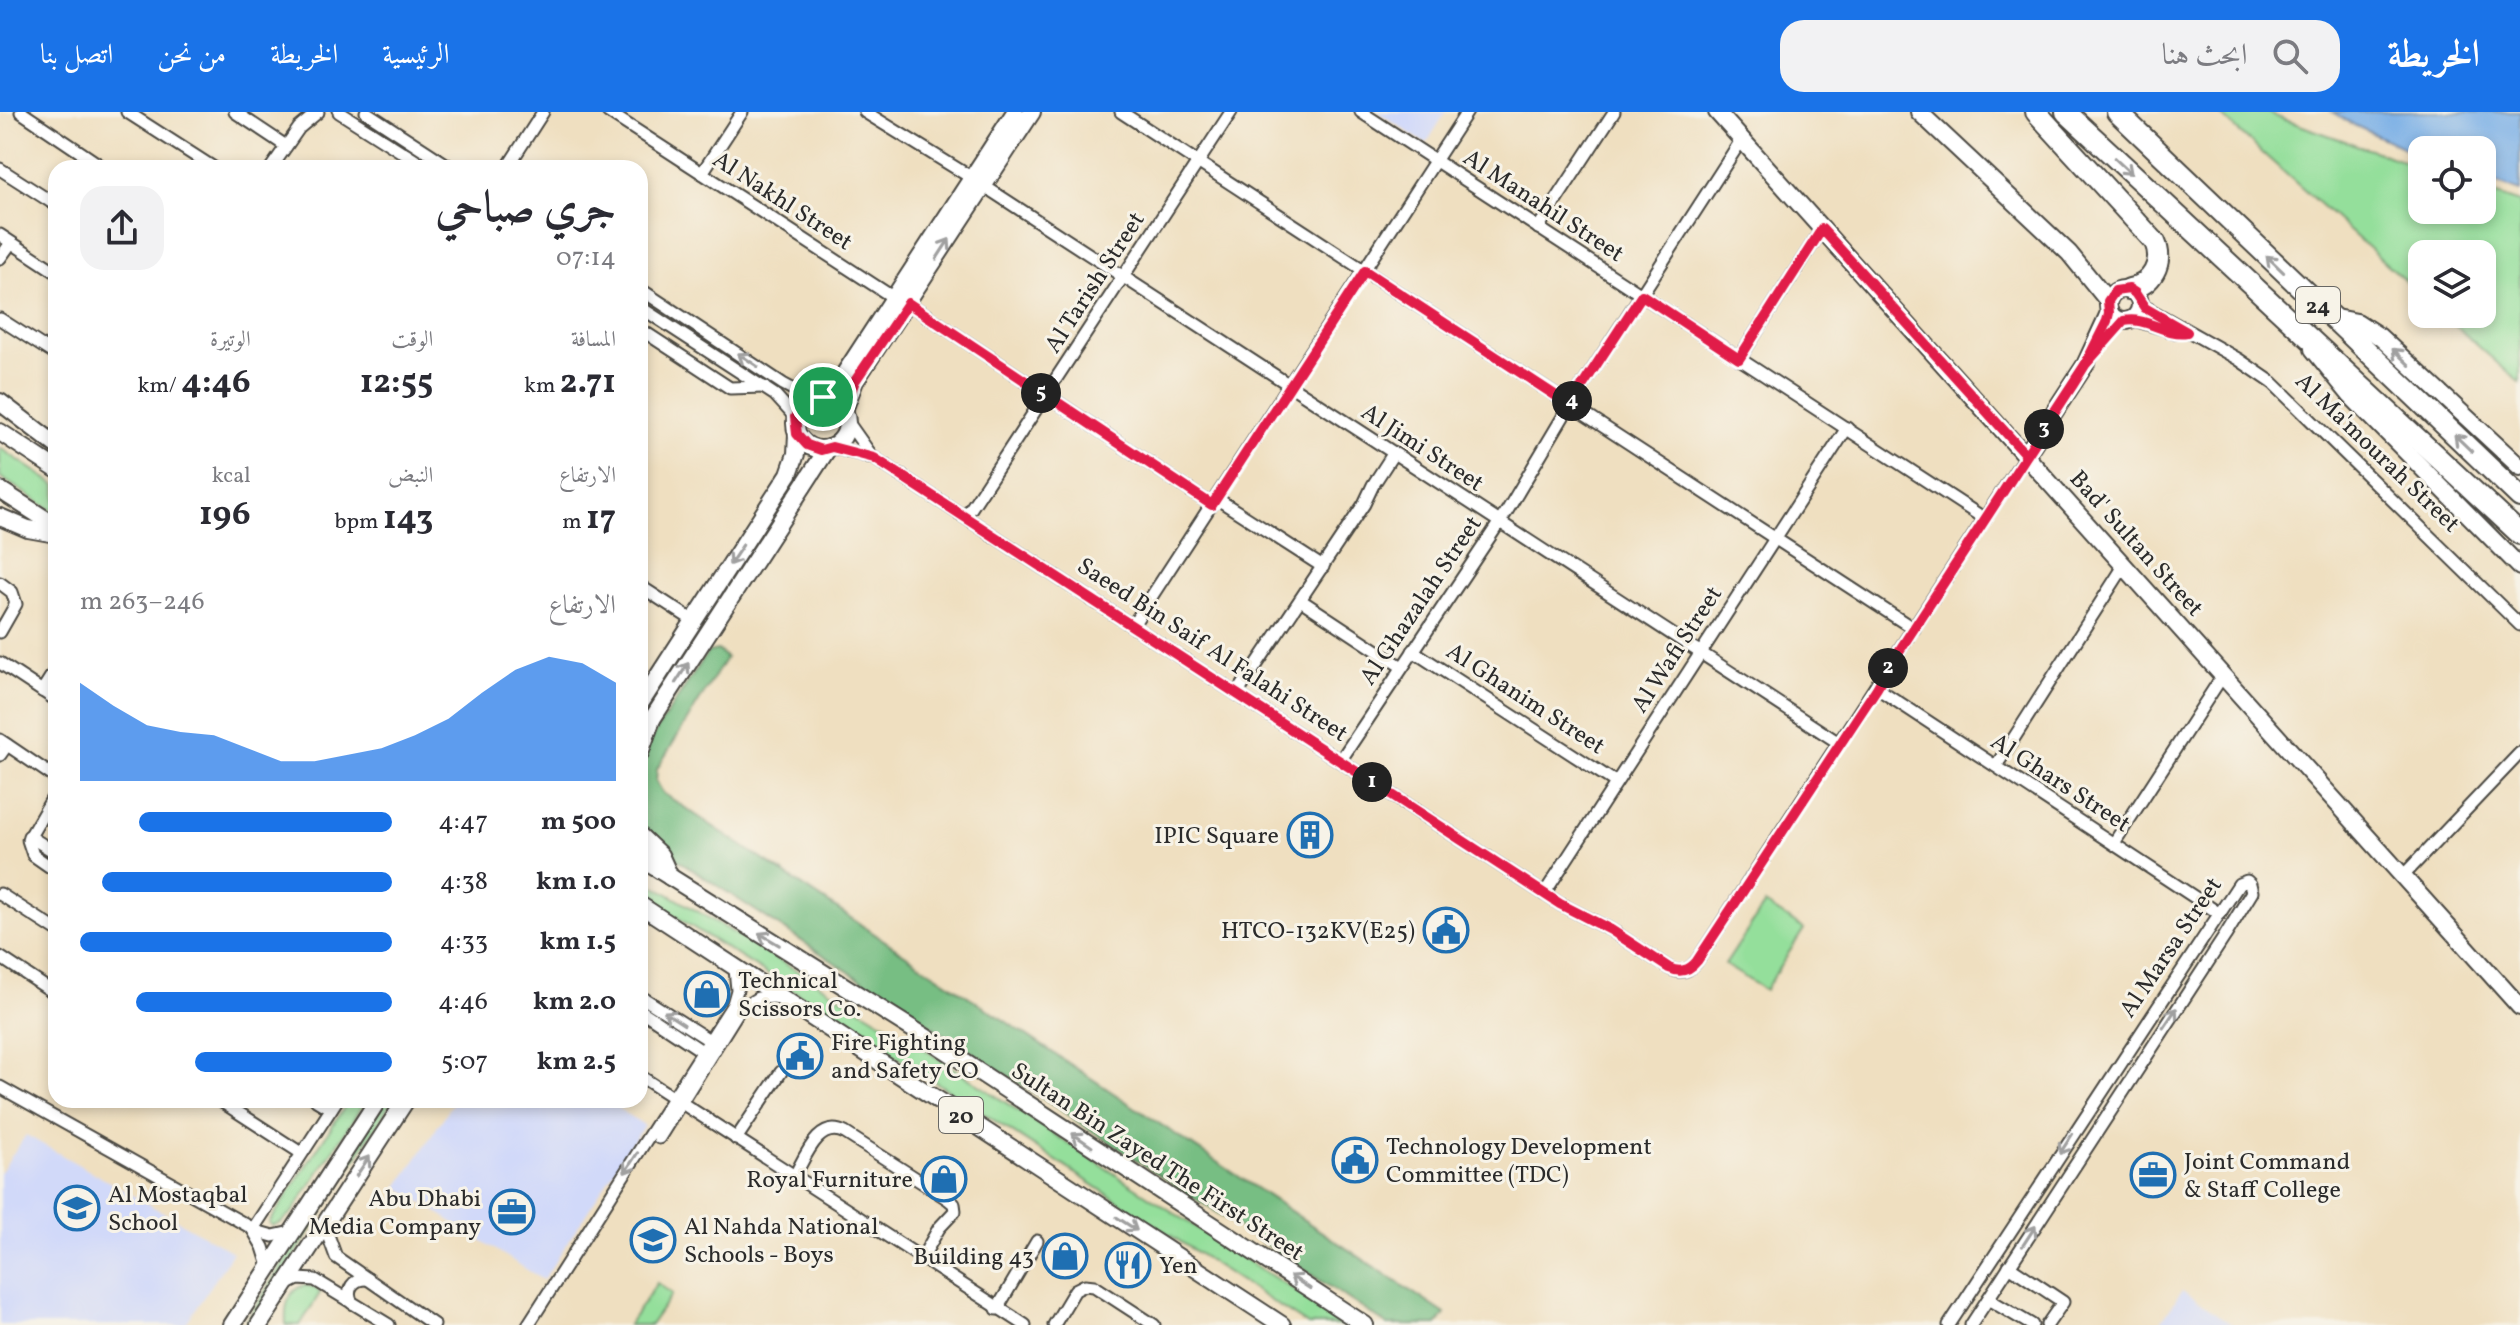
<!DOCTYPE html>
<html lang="ar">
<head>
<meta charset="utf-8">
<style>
  body { margin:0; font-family:Vollkorn,Amiri,serif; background:#f2f2f3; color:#2b2b33; direction:rtl; height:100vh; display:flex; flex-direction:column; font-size:30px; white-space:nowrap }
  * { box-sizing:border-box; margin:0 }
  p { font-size:26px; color:#7c7c81 }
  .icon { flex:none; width:44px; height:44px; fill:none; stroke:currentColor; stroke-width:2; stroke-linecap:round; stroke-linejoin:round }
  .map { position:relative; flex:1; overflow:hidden; direction:ltr }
  .drawer { position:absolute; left:48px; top:48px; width:600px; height:948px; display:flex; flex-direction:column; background:#fff; border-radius:24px; box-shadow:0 4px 12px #0003; direction:rtl }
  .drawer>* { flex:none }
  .tools { position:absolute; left:2408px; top:24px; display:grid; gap:16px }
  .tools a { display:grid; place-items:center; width:88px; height:88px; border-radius:16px; background:#fff; box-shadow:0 4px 12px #0003; font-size:40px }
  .pin { position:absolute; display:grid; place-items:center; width:68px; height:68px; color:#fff; margin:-34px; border:4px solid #fff; border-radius:50%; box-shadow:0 2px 8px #0007 }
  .km { position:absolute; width:40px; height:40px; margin:-20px; border-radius:50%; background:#222; color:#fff; font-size:22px; line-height:40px; text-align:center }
  .round { display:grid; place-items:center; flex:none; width:84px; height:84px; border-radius:24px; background:#f2f2f3 }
  .overview { display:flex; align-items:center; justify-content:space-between; height:136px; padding:0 32px }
  h1 { font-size:44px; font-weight:700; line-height:60px }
  .metrics { display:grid; grid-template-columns:repeat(3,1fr); gap:12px; height:136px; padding:8px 32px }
  .metrics div { display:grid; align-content:center }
  .metrics b { font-size:34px; font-weight:700 }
  .metrics small { font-size:22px; font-weight:400 }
  .metrics p { font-size:22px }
  .chart { height:224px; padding:16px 32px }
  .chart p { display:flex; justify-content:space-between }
  .chart svg { width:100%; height:144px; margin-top:8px; fill:#1a73e8; opacity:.7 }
  ul { padding:0 32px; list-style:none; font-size:26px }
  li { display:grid; grid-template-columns:128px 96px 1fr; align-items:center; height:60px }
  li i { height:20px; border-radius:10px; background:#1a73e8 }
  header { display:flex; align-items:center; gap:48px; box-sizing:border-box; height:112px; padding:0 40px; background:#1a73e8; color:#fff }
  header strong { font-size:38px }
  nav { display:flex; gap:44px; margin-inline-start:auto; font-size:28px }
  .search { width:560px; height:72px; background:#f2f2f3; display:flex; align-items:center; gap:20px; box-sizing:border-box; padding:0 28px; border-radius:24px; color:#7c7c81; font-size:30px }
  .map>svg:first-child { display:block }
  .built { fill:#d1d9f9 }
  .green { fill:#94df9b; stroke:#608563; stroke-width:2 }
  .forest { fill:#77be83; stroke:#517457; stroke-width:2 }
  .water { fill:#78aee6; stroke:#526c88; stroke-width:2 }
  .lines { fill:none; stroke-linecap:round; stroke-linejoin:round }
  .street-casing { stroke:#484641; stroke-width:15 }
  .secondary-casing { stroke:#484641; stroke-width:20 }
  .primary-casing { stroke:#484641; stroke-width:20 }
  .highway-casing { stroke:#484641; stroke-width:24 }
  .street { stroke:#fff; stroke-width:11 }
  .secondary { stroke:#fff; stroke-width:16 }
  .primary { stroke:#fff; stroke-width:16 }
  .highway { stroke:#fff; stroke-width:20 }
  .oneway { stroke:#a0a0a0 }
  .route-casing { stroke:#fff; stroke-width:16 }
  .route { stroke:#e11d48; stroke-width:10 }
  .labels { text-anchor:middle; stroke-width:6; stroke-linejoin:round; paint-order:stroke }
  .shield { fill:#f7f3e8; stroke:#686764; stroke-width:2 }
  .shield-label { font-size:22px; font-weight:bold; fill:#2b2b2b }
  .street-label { font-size:24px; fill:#2b2b2b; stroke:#f7f3e8 }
  .poi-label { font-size:24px; fill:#2b2b2b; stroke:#f7f3e8; text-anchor:start }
</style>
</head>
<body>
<header>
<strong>الخريطة</strong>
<div class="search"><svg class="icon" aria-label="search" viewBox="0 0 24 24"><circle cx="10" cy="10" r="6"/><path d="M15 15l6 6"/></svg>ابحث هنا</div>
<nav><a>الرئيسية</a><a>الخريطة</a><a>من نحن</a><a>اتصل بنا</a></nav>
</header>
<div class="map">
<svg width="2520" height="1213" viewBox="0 0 2520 1213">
  <rect width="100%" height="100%" fill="#f7f3e8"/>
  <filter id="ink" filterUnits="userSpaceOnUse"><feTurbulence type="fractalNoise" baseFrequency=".0125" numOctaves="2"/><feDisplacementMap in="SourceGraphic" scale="16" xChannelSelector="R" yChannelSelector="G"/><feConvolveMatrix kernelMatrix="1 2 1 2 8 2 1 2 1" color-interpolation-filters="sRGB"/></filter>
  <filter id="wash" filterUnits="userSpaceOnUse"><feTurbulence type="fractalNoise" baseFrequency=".006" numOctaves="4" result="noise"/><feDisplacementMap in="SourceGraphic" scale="32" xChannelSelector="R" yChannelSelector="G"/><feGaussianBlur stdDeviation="1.8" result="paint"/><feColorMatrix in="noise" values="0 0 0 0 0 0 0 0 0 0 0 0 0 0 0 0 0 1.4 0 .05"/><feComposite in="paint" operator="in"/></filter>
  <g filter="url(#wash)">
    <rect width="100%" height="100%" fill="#efdfc0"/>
    <g class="built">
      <polygon points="1378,0 1446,0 1426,32"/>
      <polygon points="455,988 605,988 644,1013 543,1168 398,1075"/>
      <polygon points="26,1023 233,1140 185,1213 0,1213 0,1061"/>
      <polygon points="2182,1178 2233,1213 2159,1213"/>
    </g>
    <g class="green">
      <polygon points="2219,0 2269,0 2274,4 2422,56 2422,98 2482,98 2482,78 2520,91 2520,271 2442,202 2482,202 2482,142 2422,142 2422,184 2218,1"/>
      <polygon points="0,336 56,373 56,401 0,365"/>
      <polygon points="640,765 886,912 1249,1150 1352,1213 1308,1213 848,913 640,782"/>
      <polygon points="1765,792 1804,817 1765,878 1725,853"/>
      <polygon points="349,988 366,988 293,1099 281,1111 273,1114 269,1111"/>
      <polygon points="385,988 393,988 251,1213 244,1213"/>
      <polygon points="657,1171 672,1182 650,1213 628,1213"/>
      <path d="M304,1173l12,3 4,5 -20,32h-14c-1,-17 0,-33 18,-40z"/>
    </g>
    <polygon class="forest" points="718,538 726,546 657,657 656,669 663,681 1445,1202 1437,1213 1388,1213 669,742 640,714 640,648 646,634 708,540"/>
    <polygon class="water" points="2332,0 2520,0 2520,80 2482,66 2482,38 2422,38 2422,44 2356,14"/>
  </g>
  <g filter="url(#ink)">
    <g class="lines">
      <g class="street-casing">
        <g id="street">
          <polyline points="21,0 104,56"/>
          <polyline points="127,0 214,56"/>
          <polyline points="235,0 286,34"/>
          <polyline points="339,0 427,56"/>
          <polyline points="366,0 452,56"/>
          <polyline points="608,0 894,186"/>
          <polyline points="865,0 972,66"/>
          <polyline points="1121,0 1914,517"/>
          <polyline points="1361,0 1985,407"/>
          <polyline points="271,56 299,16 318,0"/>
          <polyline points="507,56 543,0"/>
          <polyline points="0,57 56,93"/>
          <polyline points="702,61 742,0"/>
          <polyline points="984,74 1839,631"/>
          <polyline points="1538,116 1614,0"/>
          <polyline points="0,123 56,160"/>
          <polyline points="0,146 11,131"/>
          <polyline points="640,177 783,272 798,280 815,285"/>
          <polyline points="908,191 1212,393"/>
          <polyline points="2140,192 2238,247 2273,271 2520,513"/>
          <polyline points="640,195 775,283 795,305"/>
          <polyline points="0,207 56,243"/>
          <polyline points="2131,207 2175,220"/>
          <polyline points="640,217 730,276 764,275"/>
          <polyline points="1739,247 1822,117"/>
          <polyline points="847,309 871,343"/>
          <path d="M832,335l42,11 686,446 51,26 58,38c11,6 20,3 28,-7l329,-506"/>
          <polyline points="1216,386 1323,455"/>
          <polyline points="966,404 1231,0"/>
          <polyline points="0,471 12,480 16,492 0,520"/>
          <polyline points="640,474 694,509"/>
          <polyline points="1302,489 1402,555"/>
          <polyline points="1133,513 1467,0"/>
          <polyline points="1413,539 1615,670"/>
          <polyline points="0,551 56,588"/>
          <polyline points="1877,576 2220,802"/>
          <polyline points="42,579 56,557"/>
          <polyline points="1237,582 1364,392 1373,373 1393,342"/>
          <polyline points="0,628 56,666"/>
          <polyline points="0,643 7,633"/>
          <polyline points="1340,649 1507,399 1570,293 1742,27"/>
          <polyline points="1996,654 2124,454"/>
          <polyline points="56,680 28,728 33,743 56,759"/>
          <polyline points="29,724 56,741"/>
          <polyline points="2114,731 2223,563"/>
          <polyline points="2402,765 2520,641"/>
          <polyline points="0,782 56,818"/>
          <polyline points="1544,782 1847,316"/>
          <polyline points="0,845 56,882"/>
          <polyline points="640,884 709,928"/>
          <polyline points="640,898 702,939"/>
          <polyline points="640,964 1025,1213"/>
          <polyline points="0,975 259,1120 273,1124 291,1120"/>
          <polyline points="219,988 301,1041"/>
          <polyline points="316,988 331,997"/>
          <polyline points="659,1026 739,898 758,886 779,885"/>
          <polyline points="736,1027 781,960"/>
          <path d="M794,1065c11,-19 24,-58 51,-44l103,66 6,5 1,7 -16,17 -18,32"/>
          <polyline points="324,1112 336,1145 434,1213"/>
          <polyline points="253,1117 337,988"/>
          <polyline points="253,1118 263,1135 269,1154"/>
          <polyline points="2009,1154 2063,1190 2047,1213"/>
          <polyline points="288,1172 298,1167 315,1168 389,1213"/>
          <polyline points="1988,1187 2032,1213"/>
          <path d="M352,1191c-7,-13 1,-25 16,-24"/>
          <polyline points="997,1197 1037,1129"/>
          <polyline points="528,1213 733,892 737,878 735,857"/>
          <polyline points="1054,1213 1075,1178 1085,1173 1094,1174 1154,1213"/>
          <polyline points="1949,1213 2239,772 2247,769 2250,772 2252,780 2225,824 1971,1213"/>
        </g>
      </g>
      <g class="secondary-casing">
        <g id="secondary">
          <polyline points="1717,0 2520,895"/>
          <polyline points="1919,0 2069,141 2108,189"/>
          <circle cx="2124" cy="193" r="16"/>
          <circle cx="821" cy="311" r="26"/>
          <polyline points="823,285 843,264 1015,0"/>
          <polyline points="844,298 855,269 1032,0"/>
          <polyline points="2026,343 2085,253 2109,201"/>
          <polyline points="640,592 789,362 796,342 797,322"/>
          <polyline points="645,618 828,336"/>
          <polyline points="232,1213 378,988"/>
          <polyline points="259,1213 406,988"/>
        </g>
      </g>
      <g class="primary-casing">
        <g id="primary">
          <polyline points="2330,205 2357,210 2380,225 2520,355"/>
          <polyline points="2313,237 2351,284 2520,455"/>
          <polyline points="0,290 56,333"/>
          <polyline points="0,320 56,357"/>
          <polyline points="0,378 56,414"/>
          <polyline points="0,405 28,417 56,422"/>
          <polyline points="640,641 652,607"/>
          <polyline points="640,724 660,743 670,765"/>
          <polyline points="640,746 935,931 1365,1213"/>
          <polyline points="640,793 1282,1213"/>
        </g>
      </g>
      <g class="highway-casing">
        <g id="highway">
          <path d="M2036,0l119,130c9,21 -3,43 -26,47"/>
          <polyline points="2066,0 2520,422"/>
          <polyline points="2117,0 2520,385"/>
        </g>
      </g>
      <use href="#street" class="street"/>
      <use href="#secondary" class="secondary"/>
      <use href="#primary" class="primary"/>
      <use href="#highway" class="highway"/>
    </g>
    <defs><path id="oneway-shaft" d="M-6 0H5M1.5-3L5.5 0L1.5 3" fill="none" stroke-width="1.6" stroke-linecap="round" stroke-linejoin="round" transform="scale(2)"/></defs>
    <g class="oneway">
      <use href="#oneway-shaft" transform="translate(2123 54) rotate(43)"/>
      <use href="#oneway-shaft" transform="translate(943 137) rotate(-57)"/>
      <use href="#oneway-shaft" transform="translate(2275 152) rotate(-136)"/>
      <use href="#oneway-shaft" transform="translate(2401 245) rotate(-136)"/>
      <use href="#oneway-shaft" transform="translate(748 248) rotate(-146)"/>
      <use href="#oneway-shaft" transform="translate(2463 331) rotate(-136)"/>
      <use href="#oneway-shaft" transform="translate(736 443) rotate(124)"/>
      <use href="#oneway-shaft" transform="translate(682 561) rotate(-57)"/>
      <use href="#oneway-shaft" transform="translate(769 827) rotate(-149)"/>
      <use href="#oneway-shaft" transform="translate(674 906) rotate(-147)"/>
      <use href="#oneway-shaft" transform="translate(2170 906) rotate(-56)"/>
      <use href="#oneway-shaft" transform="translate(1082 1028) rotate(-146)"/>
      <use href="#oneway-shaft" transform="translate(2066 1032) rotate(123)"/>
      <use href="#oneway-shaft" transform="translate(631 1051) rotate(123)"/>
      <use href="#oneway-shaft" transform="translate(363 1054) rotate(-56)"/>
      <use href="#oneway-shaft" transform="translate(1127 1112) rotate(33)"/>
      <use href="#oneway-shaft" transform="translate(2029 1124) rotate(-57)"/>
      <use href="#oneway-shaft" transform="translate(1300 1170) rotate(-147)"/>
    </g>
  </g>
  <g class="lines" filter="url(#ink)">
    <g class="route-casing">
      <path id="route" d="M823,285l-17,4 -11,16 2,17 10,11 14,5 11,-3 42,11 686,446 51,26 58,38c11,5 20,3 28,-7l180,-273 15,-26 180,-276 13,-21 39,-44c22,-5 42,15 63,11l-42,-24 -10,-15 -6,-4 -14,2 -7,10 1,12 -2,8 -22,44 -59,90 -204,-226 -83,130 -97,-64 -72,110 -205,-134 -153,234 -304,-202 -53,78 -11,29 -9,-9 -12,-4"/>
    </g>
    <use href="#route" class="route"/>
  </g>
  <defs>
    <g id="building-ring" transform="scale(2.3)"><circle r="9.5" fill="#f7f3e8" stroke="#1f6fb2" stroke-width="1.5"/><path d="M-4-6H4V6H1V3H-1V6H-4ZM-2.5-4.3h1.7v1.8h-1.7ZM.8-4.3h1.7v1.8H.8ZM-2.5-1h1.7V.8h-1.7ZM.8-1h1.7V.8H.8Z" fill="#1f6fb2"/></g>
    <g id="civic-ring" transform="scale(2.3)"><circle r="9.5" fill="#f7f3e8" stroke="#1f6fb2" stroke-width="1.5"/><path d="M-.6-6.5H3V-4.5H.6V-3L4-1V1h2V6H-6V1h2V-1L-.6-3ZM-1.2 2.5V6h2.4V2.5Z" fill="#1f6fb2"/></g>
    <g id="shop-ring" transform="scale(2.3)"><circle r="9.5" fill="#f7f3e8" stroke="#1f6fb2" stroke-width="1.5"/><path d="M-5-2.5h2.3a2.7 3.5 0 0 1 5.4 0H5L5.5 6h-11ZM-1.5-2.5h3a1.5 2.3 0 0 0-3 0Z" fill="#1f6fb2"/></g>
    <g id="office-ring" transform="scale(2.3)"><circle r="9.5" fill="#f7f3e8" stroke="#1f6fb2" stroke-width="1.5"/><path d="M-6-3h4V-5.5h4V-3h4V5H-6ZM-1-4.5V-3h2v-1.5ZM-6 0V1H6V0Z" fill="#1f6fb2"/></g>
    <g id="school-ring" transform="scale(2.3)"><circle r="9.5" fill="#f7f3e8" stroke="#1f6fb2" stroke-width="1.5"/><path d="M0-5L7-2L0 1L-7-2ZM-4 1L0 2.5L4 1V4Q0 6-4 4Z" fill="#1f6fb2"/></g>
    <g id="restaurant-ring" transform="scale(2.3)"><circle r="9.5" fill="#f7f3e8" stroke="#1f6fb2" stroke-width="1.5"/><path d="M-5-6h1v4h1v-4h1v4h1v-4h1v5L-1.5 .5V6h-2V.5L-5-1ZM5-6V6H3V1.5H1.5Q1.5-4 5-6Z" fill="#1f6fb2"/></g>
  </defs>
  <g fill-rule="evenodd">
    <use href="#building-ring" x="1310" y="723"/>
    <use href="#civic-ring" x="1446" y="818"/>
    <use href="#shop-ring" x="707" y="882"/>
    <use href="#civic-ring" x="800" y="944"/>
    <use href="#civic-ring" x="1355" y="1048"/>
    <use href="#office-ring" x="2153" y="1063"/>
    <use href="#shop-ring" x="944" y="1067"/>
    <use href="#school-ring" x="77" y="1096"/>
    <use href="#office-ring" x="512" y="1100"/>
    <use href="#school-ring" x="653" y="1128"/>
    <use href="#shop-ring" x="1065" y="1144"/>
    <use href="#restaurant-ring" x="1128" y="1153"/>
  </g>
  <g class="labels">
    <g class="shield">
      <rect x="2296" y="175" width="44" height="36" rx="6"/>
      <rect x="939" y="985" width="44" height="36" rx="6"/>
    </g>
    <g class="shield-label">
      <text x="2318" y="201">24</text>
      <text x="961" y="1011">20</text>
    </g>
    <g class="street-label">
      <text transform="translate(783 88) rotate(33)" y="8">Al Nakhl Street</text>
      <text transform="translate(1544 93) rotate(33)" y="8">Al Manahil Street</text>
      <text transform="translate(1094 170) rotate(-57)" y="8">Al Tarish Street</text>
      <text transform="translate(1423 335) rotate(33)" y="8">Al Jimi Street</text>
      <text transform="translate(2378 340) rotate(44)" y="8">Al Ma'mourah Street</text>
      <text transform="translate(2137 431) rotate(48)" y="8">Bad' Sultan Street</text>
      <text transform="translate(1420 488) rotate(-56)" y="8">Al Ghazalah Street</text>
      <text transform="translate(1213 537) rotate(33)" y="8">Saeed Bin Saif Al Falahi Street</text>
      <text transform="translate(1676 537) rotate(-57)" y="8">Al Wafi Street</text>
      <text transform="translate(1526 586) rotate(33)" y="8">Al Ghanim Street</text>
      <text transform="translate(2061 670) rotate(33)" y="8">Al Ghars Street</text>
      <text transform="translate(2170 835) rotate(-56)" y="8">Al Marsa Street</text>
      <text transform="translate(1158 1049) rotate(33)" y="8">Sultan Bin Zayed The First Street</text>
    </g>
    <g class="poi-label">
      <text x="1279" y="731" text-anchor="end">IPIC Square</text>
      <text x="1415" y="826" text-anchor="end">HTCO-132KV(E25)</text>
      <text x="738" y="876">Technical<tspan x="738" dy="28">Scissors Co.</tspan></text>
      <text x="831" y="938">Fire Fighting<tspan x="831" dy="28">and Safety CO</tspan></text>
      <text x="1386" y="1042">Technology Development<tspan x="1386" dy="28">Committee (TDC)</tspan></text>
      <text x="2184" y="1057">Joint Command<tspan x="2184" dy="28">&amp; Staff College</tspan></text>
      <text x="913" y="1075" text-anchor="end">Royal Furniture</text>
      <text x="108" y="1090">Al Mostaqbal<tspan x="108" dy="28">School</tspan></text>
      <text x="481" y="1094" text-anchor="end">Abu Dhabi<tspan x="481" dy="28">Media Company</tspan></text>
      <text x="684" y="1122">Al Nahda National<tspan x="684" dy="28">Schools - Boys</tspan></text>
      <text x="1034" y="1152" text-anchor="end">Building 43</text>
      <text x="1159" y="1161">Yen</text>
    </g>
  </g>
</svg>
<div class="tools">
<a><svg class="icon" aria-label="locate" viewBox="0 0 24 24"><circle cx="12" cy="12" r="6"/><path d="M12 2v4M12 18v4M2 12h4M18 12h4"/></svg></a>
<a><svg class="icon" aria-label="layers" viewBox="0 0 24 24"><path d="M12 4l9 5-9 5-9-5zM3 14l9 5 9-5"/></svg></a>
</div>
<div class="pin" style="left:823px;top:285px;background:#1e9e55"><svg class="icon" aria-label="arrive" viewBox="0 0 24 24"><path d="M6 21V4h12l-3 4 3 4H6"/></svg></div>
<b class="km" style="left:1372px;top:670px">1</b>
<b class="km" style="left:1888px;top:556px">2</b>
<b class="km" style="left:2044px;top:317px">3</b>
<b class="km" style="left:1572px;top:289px">4</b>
<b class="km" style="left:1041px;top:281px">5</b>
<section class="drawer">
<div class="overview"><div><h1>جري صباحي</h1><p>07:14</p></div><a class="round"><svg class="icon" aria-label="share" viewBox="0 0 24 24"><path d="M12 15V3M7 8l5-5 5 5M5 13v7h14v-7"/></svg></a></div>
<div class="metrics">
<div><p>المسافة</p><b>2.71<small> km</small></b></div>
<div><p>الوقت</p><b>12:55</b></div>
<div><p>الوتيرة</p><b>4:46<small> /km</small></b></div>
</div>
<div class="metrics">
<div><p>الارتفاع</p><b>17<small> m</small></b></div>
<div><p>النبض</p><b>143<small> bpm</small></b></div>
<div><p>kcal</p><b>196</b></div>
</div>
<div class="chart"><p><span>الارتفاع</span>246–263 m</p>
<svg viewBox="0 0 160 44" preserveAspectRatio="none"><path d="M0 44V14L10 21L20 27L30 29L40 30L50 34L60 38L70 38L80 36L90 34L100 30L110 25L120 17L130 10L140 6L150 8L160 14V44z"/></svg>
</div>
<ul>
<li><b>500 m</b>4:47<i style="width:81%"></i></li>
<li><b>1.0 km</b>4:38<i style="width:93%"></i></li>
<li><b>1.5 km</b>4:33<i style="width:100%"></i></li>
<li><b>2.0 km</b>4:46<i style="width:82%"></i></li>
<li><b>2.5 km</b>5:07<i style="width:63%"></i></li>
</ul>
</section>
</div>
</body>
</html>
